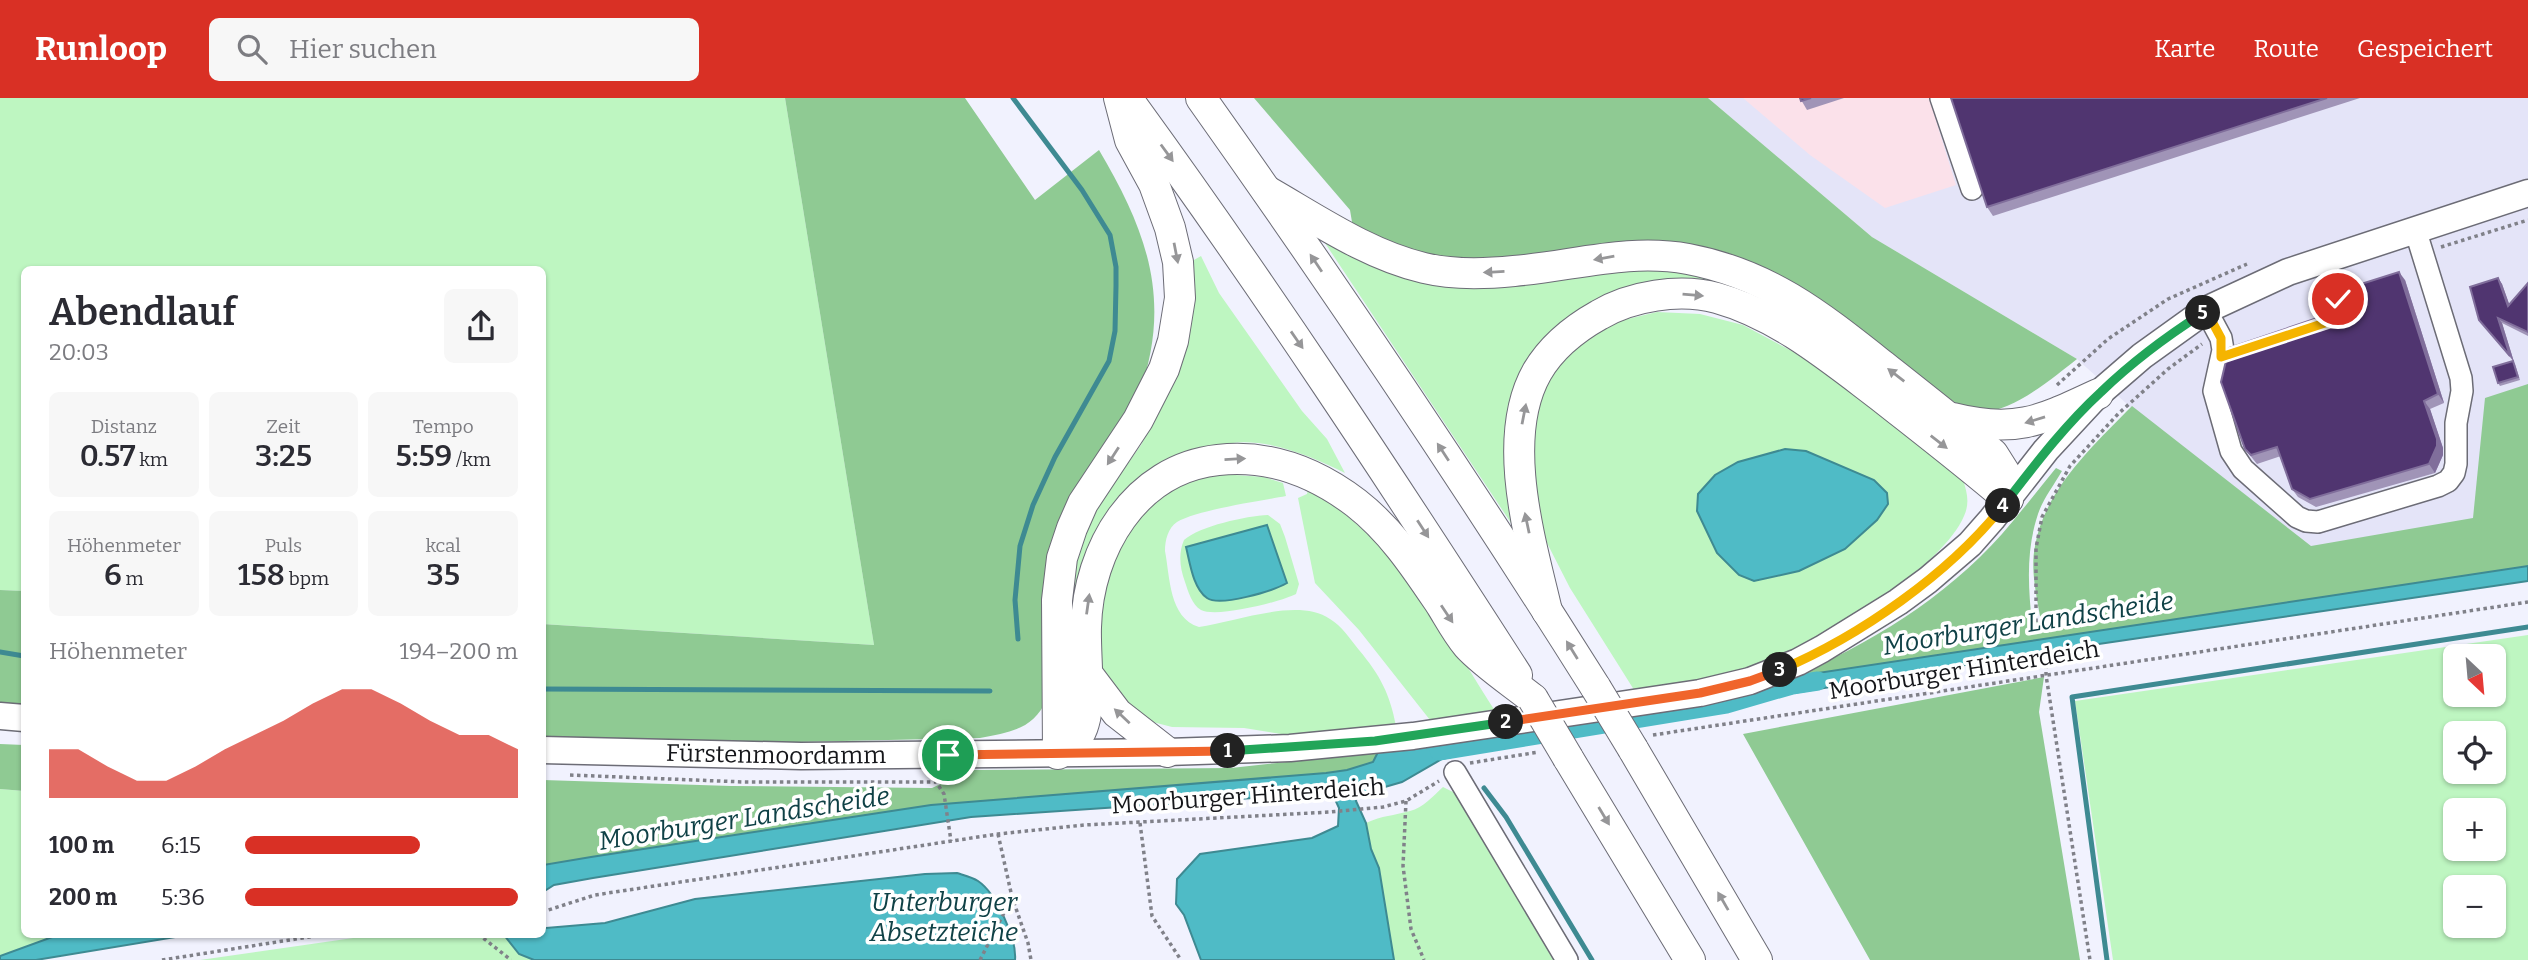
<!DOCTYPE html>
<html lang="de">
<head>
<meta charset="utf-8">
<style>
  body { margin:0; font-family:Bitter,serif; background:#f7f7f7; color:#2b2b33; height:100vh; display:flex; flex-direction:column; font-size:26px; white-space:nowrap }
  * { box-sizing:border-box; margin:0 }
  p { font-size:23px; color:#7c7c81 }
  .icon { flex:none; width:38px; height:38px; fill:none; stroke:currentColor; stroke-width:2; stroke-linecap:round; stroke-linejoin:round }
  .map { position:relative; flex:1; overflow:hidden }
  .details { position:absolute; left:21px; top:168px; width:525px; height:672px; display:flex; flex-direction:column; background:#fff; border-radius:10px; box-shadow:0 2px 5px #0004 }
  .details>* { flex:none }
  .needle { width:46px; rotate:154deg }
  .buttons { position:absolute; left:2443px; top:546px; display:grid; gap:14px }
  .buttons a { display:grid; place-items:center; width:63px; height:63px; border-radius:10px; background:#fff; box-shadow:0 2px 5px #0004; font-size:35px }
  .pin { position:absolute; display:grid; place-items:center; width:60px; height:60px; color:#fff; margin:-30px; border:4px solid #fff; border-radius:50%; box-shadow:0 2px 7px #0007 }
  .km { position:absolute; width:35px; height:35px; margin:-18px; border-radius:50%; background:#222; color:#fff; font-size:19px; line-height:35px; text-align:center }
  .round { display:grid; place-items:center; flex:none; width:74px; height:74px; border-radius:10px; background:#f7f7f7 }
  .headline { display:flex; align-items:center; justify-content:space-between; height:119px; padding:0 28px }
  h1 { font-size:38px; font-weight:600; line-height:52px }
  .figures { display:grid; grid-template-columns:repeat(3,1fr); gap:10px; height:119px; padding:7px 28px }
  .figures div { display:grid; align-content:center; border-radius:10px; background:#f7f7f7; text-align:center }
  .figures b { font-size:30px; font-weight:600 }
  .figures small { font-size:19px; font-weight:400 }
  .figures p { font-size:19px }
  .chart { height:196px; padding:14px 28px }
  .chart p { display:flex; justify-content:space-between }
  .chart svg { width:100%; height:126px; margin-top:7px; fill:#d93025; opacity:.7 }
  ul { padding:0 28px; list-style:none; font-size:23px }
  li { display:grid; grid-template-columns:112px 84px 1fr; align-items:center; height:52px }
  li i { height:18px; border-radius:9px; background:#d93025 }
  header { display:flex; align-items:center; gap:42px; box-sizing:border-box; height:98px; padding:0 35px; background:#d93025; color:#fff }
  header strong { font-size:33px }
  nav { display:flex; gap:38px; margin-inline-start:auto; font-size:24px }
  .search { width:490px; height:63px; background:#f7f7f7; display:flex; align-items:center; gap:18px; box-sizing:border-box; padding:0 24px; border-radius:10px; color:#7c7c81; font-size:26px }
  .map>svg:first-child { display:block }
  .built { fill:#e4e4f8 }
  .industrial { fill:#fbe1ea }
  .green { fill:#bef6c1; fill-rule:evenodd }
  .forest { fill:#8fca93 }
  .water { fill:#4fbbc6; stroke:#3e8a92; stroke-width:2 }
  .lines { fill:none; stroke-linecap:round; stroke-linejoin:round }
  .stream { stroke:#3e8a92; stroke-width:5 }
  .canal { stroke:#4fbbc6; stroke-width:19 }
  .minor-casing { stroke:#6c6c76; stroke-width:24 }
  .major-casing { stroke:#6c6c76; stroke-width:29 }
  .highway-casing { stroke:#6c6c76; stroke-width:32 }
  .path { stroke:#808189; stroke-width:3.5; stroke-dasharray:3.5 3.5; stroke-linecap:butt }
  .minor { stroke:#fff; stroke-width:21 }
  .major { stroke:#fff; stroke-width:26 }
  .highway { stroke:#fff; stroke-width:30 }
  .highway-bridge-casing { stroke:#6c6c76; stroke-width:32; stroke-linecap:butt }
  .highway-bridge { stroke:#fff; stroke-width:30 }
  .wall { fill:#a094b7 }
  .shaded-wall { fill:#806e9b }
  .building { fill:#503570; stroke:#806e9b; stroke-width:2 }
  .oneway { fill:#969698 }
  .split-1-casing { stroke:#fff; stroke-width:14 }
  .split-2-casing { stroke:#fff; stroke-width:14 }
  .split-3-casing { stroke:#fff; stroke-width:14 }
  .split-4-casing { stroke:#fff; stroke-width:14 }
  .split-5-casing { stroke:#fff; stroke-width:14 }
  .split-6-casing { stroke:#fff; stroke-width:14 }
  .split-1 { stroke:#f0652b; stroke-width:9 }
  .split-2 { stroke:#22a559; stroke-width:9 }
  .split-3 { stroke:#f0652b; stroke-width:9 }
  .split-4 { stroke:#f5b400; stroke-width:9 }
  .split-5 { stroke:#22a559; stroke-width:9 }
  .split-6 { stroke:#f5b400; stroke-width:9 }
  .labels { text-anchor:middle; stroke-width:7; stroke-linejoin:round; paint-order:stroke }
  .street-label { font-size:24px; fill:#15161a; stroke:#fff }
  .water-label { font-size:26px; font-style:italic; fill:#0f4146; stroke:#fff }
</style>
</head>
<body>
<header>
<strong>Runloop</strong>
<div class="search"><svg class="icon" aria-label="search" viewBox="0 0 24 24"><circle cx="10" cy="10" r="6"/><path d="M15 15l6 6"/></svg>Hier suchen</div>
<nav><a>Karte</a><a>Route</a><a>Gespeichert</a></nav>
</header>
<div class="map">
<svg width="2528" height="862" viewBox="0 0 2528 862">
  <rect width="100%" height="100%" fill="#f1f2fe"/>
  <polygon class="built" points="1708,0 2528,0 2528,441 2318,478 2077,261 1872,139"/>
  <polygon class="industrial" points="1743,0 1929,0 1956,87 1885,110 1810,57"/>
  <g class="green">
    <polygon points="0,0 785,0 874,547 543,526 542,172 24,172 24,493 0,492"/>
    <polygon points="1317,133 1469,190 1542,185 1587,176 1669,171 1706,177 1768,200 1689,191 1544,248 1513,428"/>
    <path d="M1201,158l18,37 83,118 25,28 18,34c-36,-18 -90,-41 -130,-26 -29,12 -57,31 -85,47l-55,190 -8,-1 -1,-83 12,-62 40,-61 23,-32 34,-68 13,-120 6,3z"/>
    <path d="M1657,214l43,2 43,11 62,33 78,56 80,66c4,12 7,23 1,36 -24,56 -152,129 -209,150 -38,14 -79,19 -119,27l-66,-105 -23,-45 -14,-51 -3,-49 10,-47 13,-26 31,-30 35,-19zM1785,351l21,2 34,15 -125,9 23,-13z"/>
    <path d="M1221,376l43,3 19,6 3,13c-26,5 -89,14 -109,26 -9,6 -12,18 -12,29 5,26 4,67 34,76 36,-5 99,-30 131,-8 12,7 20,20 29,31 21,25 31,44 37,76l-102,10 -50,-8 -72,-1 -27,-7 -34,-30 -13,-29 -3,-21 17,-87 44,-55 42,-20z"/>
    <path d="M1308,391c89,51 135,141 189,225l-67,6 -71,-90 -44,-47 -17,-85 9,-4z"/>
    <path d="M1268,417l12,9 5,13 14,47 -3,10c-16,8 -79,24 -95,16 -9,-5 -13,-19 -16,-28 -5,-14 -7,-28 -1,-42 16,-14 62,-24 84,-25z"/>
    <path d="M2528,537v325h-415l-38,-259zM2455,558h39v39h-39zM2455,635h39v39h-39zM2455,712h39v39h-39zM2455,789h39v39h-39z"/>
    <path d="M1443,689l14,7 100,166h-163l-15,-92 -8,-19 -5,-26c17,-8 27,-7 44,-12 13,-3 23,-15 33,-24z"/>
    <polygon points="0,691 24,693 24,836 67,837 55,838 0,859"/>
    <polygon points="381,836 504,837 514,851 534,862 200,862"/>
  </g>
  <g class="forest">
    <path d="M785,0h180l70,102 64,-50c49,83 74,152 39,247 -9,25 -34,43 -42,68 -8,25 -11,52 -16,78 -11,52 -22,104 -33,156 -14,31 -37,33 -67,39l-275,6 -162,-3 -1,-117 332,21z"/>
    <path d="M1254,0h454l164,139 205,122c-23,18 -71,59 -102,52 -9,-1 -18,-8 -26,-12l-223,-143 -278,9 -95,-37 -3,-18z"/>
    <path d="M2528,286v182l-737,111c78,-32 154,-79 211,-143 18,-21 36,-44 54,-66l6,3c-8,14 -19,28 -24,43 -12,36 -10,72 -6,109l9,-1c-4,-25 -11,-51 -6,-76 10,-57 58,-100 97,-140l179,140 162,-28 12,-120z"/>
    <polygon points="0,492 24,493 24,610 0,608"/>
    <polygon points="2044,579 2039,614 2080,862 1870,862 1743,636"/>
    <polygon points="0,646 24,647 24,693 0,691"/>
    <polygon points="1378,654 1374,664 1347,672 1326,675 931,707 543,767 543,682 731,688 932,690 970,672 1231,670"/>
  </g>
  <g class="water">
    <polygon points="1785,351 1806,353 1874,382 1887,395 1888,406 1877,422 1845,451 1799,473 1754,483 1739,477 1717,455 1697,413 1698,396 1715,377 1738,364"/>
    <path d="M1267,427l20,58c-14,8 -67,24 -80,15 -14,-10 -17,-35 -21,-51z"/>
    <polygon points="2528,468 2528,483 2051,553 1793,595 1791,579"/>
    <polygon points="1463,642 1466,656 1442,661 1402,684 1357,697 1356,703 1366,725 1371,751 1379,770 1394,862 1201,862 1184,817 1176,806 1177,781 1200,756 1312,740 1338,728 1339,710 1333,697 1328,695 971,719 593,780 554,787 543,794 543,767 591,759 931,707 1326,675 1347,672 1373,664 1378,654"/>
    <path d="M957,775c6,2 15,4 21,8 18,12 39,58 37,79h-481l-15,-6 -15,-19 38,-1 1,-8 3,2 59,-5 90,-24 230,-25z"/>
    <polygon points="67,836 188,836 188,837 36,862 0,862 0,858 55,838"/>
  </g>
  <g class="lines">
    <g class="stream">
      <polyline points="1013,0 1082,92 1110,137 1116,169 1116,188 1115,233 1109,263 1055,359 1033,407 1020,448 1015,502 1018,541"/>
      <polyline points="0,554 24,558"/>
      <polyline points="542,591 990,593"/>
      <polyline points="1484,690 1506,719 1592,862"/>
      <polyline points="2107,862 2072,599 2528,529"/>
    </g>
    <polyline class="canal" points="1439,653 1726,606 1792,587 1818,583"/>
    <g class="minor-casing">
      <g id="minor">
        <polyline points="1941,0 1972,91"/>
        <polyline points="2206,212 2221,240 2223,252 2214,293 2231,353 2243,371 2297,419 2306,423 2318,424 2438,388 2448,383 2454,375 2456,366 2456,325 2462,293 2461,280 2415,131"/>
        <polyline points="1455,674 1567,862"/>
      </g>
    </g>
    <g class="major-casing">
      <g id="major">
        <polyline points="0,618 24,620"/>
        <path id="s1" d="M542,652l259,6 366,-4 123,-4 123,-12 287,-43 50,-12 48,-19 24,-13 76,-47 30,-22 42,-36 22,-25 54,-69 52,-56 44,-38 64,-46 82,-38 240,-79"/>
      </g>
    </g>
    <g class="highway-casing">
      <g id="highway">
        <path d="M1119,0l11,42 24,44 16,44 8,34 2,36 -7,43 -9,28 -26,51 -55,83 -11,25 -10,30 -5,42 1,154c13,-7 22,-16 26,-31 7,-22 1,-71 2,-96 2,-78 49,-158 132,-167 52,-6 97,12 138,43 36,28 60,65 85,102 8,13 16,28 26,40 16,18 46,38 66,54"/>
        <path d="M1127,0c137,188 264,381 390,577"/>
        <path d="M1201,0c137,193 269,390 395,590"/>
        <path d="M1267,93c49,28 101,64 157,77 29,7 60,6 90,3 59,-5 115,-23 174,-12 80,15 131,56 193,105 38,30 75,59 112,90l12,19 3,26"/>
        <path d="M1953,320c63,16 89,2 145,-24"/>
        <path d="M1547,513c-16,-69 -48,-172 -10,-239 14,-24 37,-43 62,-57 32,-19 80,-27 118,-17 61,17 113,60 163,98 43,34 86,67 128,103"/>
        <polyline points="1086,574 1117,615 1167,654"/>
        <polyline points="1633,651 1757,862"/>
        <polyline points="1568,660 1690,862"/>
      </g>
    </g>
    <g class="path">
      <polyline points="2441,149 2528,122"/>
      <polyline points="2341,213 2338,201 2342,200"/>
      <polyline points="2057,287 2108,241 2168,201 2247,166"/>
      <polyline points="2036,524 2036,450 2042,419 2070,368 2118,316 2168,271 2202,246"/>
      <polyline points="2046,567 2046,577 2090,862"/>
      <polyline points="1653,637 2528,504"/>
      <polyline points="1470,665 1539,654"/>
      <polyline points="570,677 744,684 936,684 944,696 951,743"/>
      <polyline points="1406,703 1403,768 1411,831 1424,862"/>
      <polyline points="1140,725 1152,818 1181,862"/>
      <polyline points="998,736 1012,799 1028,845 1031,862"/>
      <polyline points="542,814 595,797 998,736 1084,727 1330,714 1383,709 1406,703 1439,683"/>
      <polyline points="478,836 511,862"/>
      <polyline points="162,862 328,836"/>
      <polyline points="980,862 1012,799"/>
    </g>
    <use href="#minor" class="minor"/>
    <use href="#major" class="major"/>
    <use href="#highway" class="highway"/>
    <g class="highway-bridge-casing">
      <g id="highway-bridge">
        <polyline points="1596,590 1633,651"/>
        <polyline points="1533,601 1568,660"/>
      </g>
    </g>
    <use href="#highway-bridge" class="highway-bridge"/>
  </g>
  <g class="wall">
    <polygon points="1800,0 1844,0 1807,12"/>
    <polygon points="1951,0 2360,0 1993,118 1987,109"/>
    <polygon points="2498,180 2502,186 2509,206 2528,185 2528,238 2502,225 2514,264 2479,222"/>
    <polygon points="2405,182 2444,305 2430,311 2443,350 2443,357 2435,375 2316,409 2298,399 2292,391 2281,358 2257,366 2245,351 2341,212"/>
    <polygon points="2513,263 2515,266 2520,282 2500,288 2498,285"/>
  </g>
  <g class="shaded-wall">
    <polygon points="2399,174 2405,182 2444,305 2438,296"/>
    <polygon points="2498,180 2502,186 2512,214 2508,208"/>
    <polygon points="2498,220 2502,225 2514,264 2510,258"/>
    <polygon points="2424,303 2430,311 2443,350 2443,357 2435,375 2429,366"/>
  </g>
  <g class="building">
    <polygon points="1800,0 1811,0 1801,3"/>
    <polygon points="1951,0 2327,0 1987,109"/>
    <polygon points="2399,174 2438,296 2424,303 2437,341 2437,348 2429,366 2310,401 2292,391 2277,349 2251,357 2245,351 2221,284 2229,250 2341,212 2336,194"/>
    <polygon points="2498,180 2508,208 2528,185 2528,234 2498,220 2510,258 2479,222 2470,189"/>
    <polygon points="2513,263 2518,279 2498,285 2493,269"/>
  </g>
  <defs><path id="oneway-solid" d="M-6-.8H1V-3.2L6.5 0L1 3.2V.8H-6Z" transform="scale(1.75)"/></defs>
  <g class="oneway">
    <use href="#oneway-solid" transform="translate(1167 55) rotate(54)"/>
    <use href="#oneway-solid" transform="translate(1176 155) rotate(79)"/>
    <use href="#oneway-solid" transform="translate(1604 160) rotate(170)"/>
    <use href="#oneway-solid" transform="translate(1316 165) rotate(-124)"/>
    <use href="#oneway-solid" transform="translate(1494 174) rotate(177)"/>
    <use href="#oneway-solid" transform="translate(1693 197) rotate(5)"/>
    <use href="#oneway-solid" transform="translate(1297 242) rotate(55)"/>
    <use href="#oneway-solid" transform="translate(1896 277) rotate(-142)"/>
    <use href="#oneway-solid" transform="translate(1524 316) rotate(-79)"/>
    <use href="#oneway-solid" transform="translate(2035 322) rotate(163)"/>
    <use href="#oneway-solid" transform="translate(1939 344) rotate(38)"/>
    <use href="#oneway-solid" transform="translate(1443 354) rotate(-123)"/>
    <use href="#oneway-solid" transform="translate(1113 358) rotate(123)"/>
    <use href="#oneway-solid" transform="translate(1235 361) rotate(-3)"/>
    <use href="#oneway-solid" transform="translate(1527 425) rotate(-102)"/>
    <use href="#oneway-solid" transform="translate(1423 431) rotate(57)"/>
    <use href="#oneway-solid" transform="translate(1088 506) rotate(-82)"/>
    <use href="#oneway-solid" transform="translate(1447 516) rotate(56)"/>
    <use href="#oneway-solid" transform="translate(1572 552) rotate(-122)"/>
    <use href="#oneway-solid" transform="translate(1122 618) rotate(-137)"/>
    <use href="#oneway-solid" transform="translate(1604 718) rotate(59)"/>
    <use href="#oneway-solid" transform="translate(1723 803) rotate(-120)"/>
  </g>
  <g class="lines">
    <g class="split-1-casing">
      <polyline id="split-1" points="948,657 1228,653"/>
    </g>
    <g class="split-2-casing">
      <polyline id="split-2" points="1228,653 1375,643 1506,624"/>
    </g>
    <g class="split-3-casing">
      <polyline id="split-3" points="1506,624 1700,595 1750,583 1780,572"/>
    </g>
    <g class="split-4-casing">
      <path id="split-4" d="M1780,572c80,-34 169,-96 223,-164"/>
    </g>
    <g class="split-5-casing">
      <path id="split-5" d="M2003,408c31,-40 61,-80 98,-114 31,-30 66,-56 102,-79"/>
    </g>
    <g class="split-6-casing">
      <polyline id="split-6" points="2203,215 2206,212 2221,240 2221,259 2343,219 2338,201"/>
    </g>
    <use href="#split-1" class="split-1"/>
    <use href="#split-2" class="split-2"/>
    <use href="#split-3" class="split-3"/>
    <use href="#split-4" class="split-4"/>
    <use href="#split-5" class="split-5"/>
    <use href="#split-6" class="split-6"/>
  </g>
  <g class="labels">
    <g class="street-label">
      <text transform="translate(1964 572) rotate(-9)" y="8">Moorburger Hinterdeich</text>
      <text dy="8" stroke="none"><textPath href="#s1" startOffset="234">Fürstenmoordamm</textPath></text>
      <text transform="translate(1248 698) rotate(-4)" y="8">Moorburger Hinterdeich</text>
    </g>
    <g class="water-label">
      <text transform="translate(2028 525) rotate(-9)" y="9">Moorburger Landscheide</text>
      <text transform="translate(744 720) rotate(-9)" y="9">Moorburger Landscheide</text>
      <text x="944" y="813">Unterburger<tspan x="944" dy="30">Absetzteiche</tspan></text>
    </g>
  </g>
</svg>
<div class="buttons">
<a><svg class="needle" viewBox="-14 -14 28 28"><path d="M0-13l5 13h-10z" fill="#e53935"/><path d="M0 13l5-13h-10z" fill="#7c7c81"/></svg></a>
<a><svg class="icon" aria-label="locate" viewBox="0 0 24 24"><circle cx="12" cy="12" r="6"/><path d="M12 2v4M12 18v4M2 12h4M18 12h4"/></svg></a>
<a>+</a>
<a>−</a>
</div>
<div class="pin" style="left:948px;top:657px;background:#1e9e55"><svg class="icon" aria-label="arrive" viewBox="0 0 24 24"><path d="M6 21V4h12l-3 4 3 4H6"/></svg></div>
<div class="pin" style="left:2338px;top:201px;background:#d93025"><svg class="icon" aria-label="check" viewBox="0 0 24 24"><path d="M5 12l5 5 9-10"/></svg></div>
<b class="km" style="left:1228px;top:653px">1</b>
<b class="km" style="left:1506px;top:624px">2</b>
<b class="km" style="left:1780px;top:572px">3</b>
<b class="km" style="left:2003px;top:408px">4</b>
<b class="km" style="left:2203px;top:215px">5</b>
<section class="details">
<div class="headline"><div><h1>Abendlauf</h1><p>20:03</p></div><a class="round"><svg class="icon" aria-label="share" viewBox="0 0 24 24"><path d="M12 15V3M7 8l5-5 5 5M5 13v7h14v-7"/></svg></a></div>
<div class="figures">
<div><p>Distanz</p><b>0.57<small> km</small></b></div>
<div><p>Zeit</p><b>3:25</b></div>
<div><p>Tempo</p><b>5:59<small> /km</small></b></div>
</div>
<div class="figures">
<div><p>Höhenmeter</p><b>6<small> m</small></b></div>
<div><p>Puls</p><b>158<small> bpm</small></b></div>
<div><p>kcal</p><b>35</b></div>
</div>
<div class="chart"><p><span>Höhenmeter</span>194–200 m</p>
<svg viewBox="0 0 160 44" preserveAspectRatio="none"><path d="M0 44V27L10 27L20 33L30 38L40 38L50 33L60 27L70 22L80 17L90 11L100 6L110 6L120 11L130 17L140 22L150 22L160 27V44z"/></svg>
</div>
<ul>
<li><b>100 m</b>6:15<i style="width:64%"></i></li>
<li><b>200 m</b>5:36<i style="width:100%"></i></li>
</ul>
</section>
</div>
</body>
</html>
